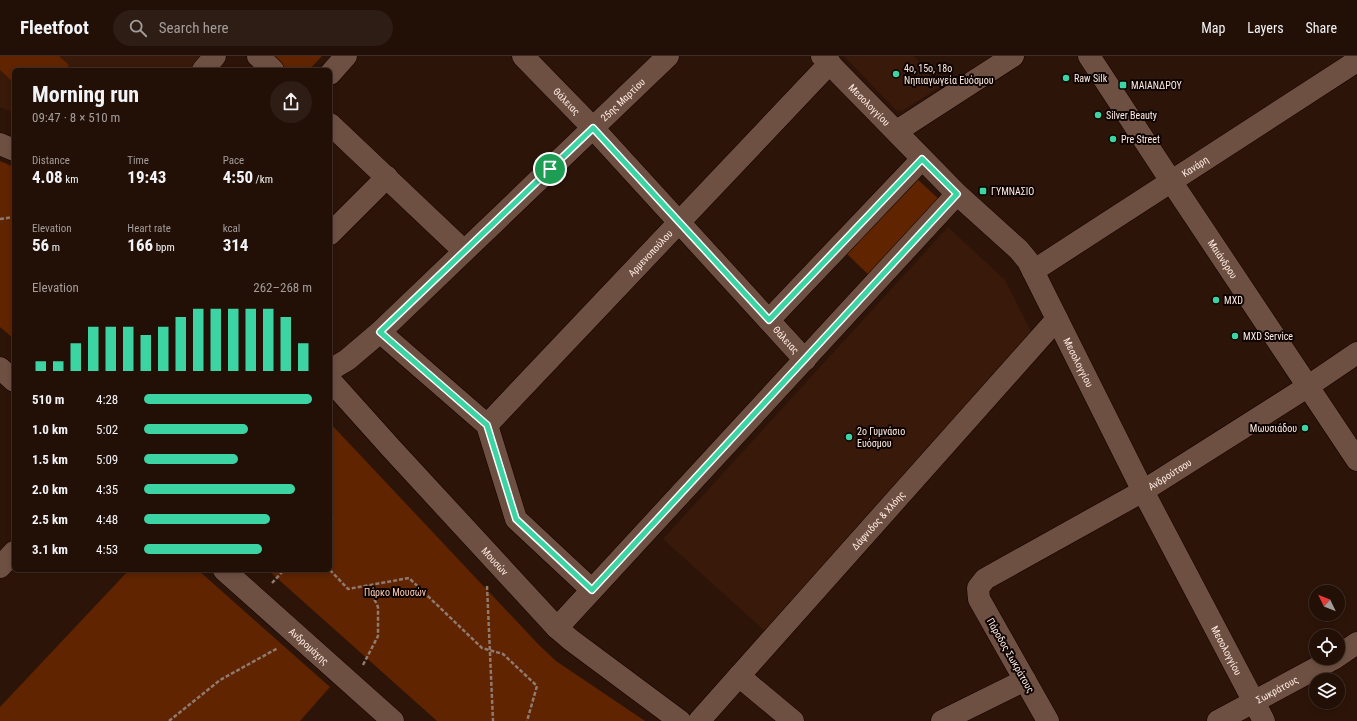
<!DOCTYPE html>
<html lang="en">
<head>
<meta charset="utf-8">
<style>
  body { margin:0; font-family:"Roboto Condensed",sans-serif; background:#2e1d14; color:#f1f3f6; height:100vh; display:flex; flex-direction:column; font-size:15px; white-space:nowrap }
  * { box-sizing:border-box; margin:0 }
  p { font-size:13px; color:#a29c9b }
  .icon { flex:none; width:22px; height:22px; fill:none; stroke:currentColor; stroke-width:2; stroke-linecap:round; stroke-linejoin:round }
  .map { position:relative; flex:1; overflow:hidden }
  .drawer { position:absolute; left:12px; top:12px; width:320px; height:504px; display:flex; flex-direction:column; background:#220f06; border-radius:6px; box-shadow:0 2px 6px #0003,0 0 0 1px #3f2f28 }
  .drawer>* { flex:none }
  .needle { width:26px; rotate:313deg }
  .buttons { position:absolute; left:1309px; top:529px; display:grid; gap:8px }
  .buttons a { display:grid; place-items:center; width:36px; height:36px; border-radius:50%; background:#220f06; box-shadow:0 2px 6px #0003,0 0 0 1px #3f2f28; font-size:20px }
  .pin { position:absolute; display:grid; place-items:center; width:34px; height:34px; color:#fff; margin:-17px; border:2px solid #fff; border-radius:50%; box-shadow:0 1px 4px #0007 }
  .round { display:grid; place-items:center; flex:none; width:42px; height:42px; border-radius:21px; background:#2e1d14 }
  .summary { display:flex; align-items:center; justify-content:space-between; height:68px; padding:0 20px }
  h1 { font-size:22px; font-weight:700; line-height:30px }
  .metrics { display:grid; grid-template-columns:repeat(3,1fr); gap:6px; height:68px; padding:4px 20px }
  .metrics div { display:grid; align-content:center }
  .metrics b { font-size:17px; font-weight:700 }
  .metrics small { font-size:11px; font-weight:400 }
  .metrics p { font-size:11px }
  .chart { height:112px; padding:8px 20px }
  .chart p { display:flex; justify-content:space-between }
  .chart svg { width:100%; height:72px; margin-top:4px; stroke:#3dd4a3; stroke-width:6 }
  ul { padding:0 20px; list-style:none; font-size:13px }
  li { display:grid; grid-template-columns:64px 48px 1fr; align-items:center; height:30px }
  li i { height:10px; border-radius:5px; background:#3dd4a3 }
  header { display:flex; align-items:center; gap:24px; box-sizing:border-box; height:56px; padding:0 20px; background:#220f06; border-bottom:1px solid #3f2f28 }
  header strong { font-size:19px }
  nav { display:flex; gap:22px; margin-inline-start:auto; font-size:14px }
  .search { width:280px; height:36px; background:#2e1d14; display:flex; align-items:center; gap:10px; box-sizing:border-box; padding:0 14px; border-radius:22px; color:#a29c9b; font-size:15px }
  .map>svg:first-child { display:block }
  .built { fill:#39190a }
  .green { fill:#602401 }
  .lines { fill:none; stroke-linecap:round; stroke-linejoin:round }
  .street-casing { stroke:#140100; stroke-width:23 }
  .secondary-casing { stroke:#140100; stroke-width:23 }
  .path { stroke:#907a70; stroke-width:2.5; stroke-dasharray:4 2; stroke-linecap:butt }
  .street { stroke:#6e5042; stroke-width:22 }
  .secondary { stroke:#6e5042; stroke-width:22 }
  .route-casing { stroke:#fff; stroke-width:8 }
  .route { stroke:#3dd4a3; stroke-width:5 }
  .poi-dot { fill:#3dd4a3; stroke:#0e0402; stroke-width:1.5 }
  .labels { text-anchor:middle; stroke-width:4; stroke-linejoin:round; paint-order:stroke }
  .poi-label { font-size:10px; fill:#feebe3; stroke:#0e0402; text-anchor:start }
  .street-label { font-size:10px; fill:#feebe3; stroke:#0e0402 }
  .park-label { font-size:10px; fill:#fdcdb8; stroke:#0e0402 }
</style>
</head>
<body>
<header>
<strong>Fleetfoot</strong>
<div class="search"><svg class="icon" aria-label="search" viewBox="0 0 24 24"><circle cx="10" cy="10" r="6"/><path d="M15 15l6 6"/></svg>Search here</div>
<nav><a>Map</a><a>Layers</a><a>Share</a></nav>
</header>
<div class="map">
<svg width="1357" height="665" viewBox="0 0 1357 665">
  <rect width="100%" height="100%" fill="#2d1408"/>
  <g class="built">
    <polygon points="0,0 204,0 193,14 14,14 14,57 0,51"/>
    <polygon points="844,0 914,0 940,31 902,55 896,54"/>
    <polygon points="948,171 1005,224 1033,279 766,576 663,483"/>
  </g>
  <g class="green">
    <polygon points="0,0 59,0 69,9 65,14 14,14 14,27 0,14"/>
    <polygon points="273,0 322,0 309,14 287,14"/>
    <polygon points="0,105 14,111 14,283 0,271"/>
    <polygon points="916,122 942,146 872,222 846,197"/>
    <polygon points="330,367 539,589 556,605 645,665 437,665 268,514 330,514"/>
    <polygon points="129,514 198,514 330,631 300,665 0,665 0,651"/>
  </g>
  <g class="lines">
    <g class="street-casing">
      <g id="street">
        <polyline points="258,0 273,14"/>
        <path id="s1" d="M523,0l70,72 212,232"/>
        <path id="s2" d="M822,0l135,138 62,56 9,11 115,230 121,230"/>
        <polyline points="203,14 215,0"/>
        <polyline points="330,18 346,0"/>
        <polyline points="330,68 464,195"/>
        <polyline points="897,75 1013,0"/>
        <polyline points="330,178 387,121"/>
        <path id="s3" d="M1033,215l324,-210"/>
        <polyline points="769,264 922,103"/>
        <polyline points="380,276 487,369 516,463 592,534"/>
        <polyline points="0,312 14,325"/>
        <path id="s4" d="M487,369l343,-362"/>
        <path id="s5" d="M224,514l169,151"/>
        <polyline points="557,572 957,138"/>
        <polyline points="1338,600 1357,587"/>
        <polyline points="739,620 793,665"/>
        <path id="s6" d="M699,665l358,-402"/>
        <polyline points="942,665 1025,624"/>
        <path id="s7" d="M1048,665l-69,-122 -1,-11 7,-9 158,-88 164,-104 50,-34"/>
        <path id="s8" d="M1218,665l117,-63"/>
      </g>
    </g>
    <g class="secondary-casing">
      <g id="secondary">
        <path id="s9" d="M1089,0l82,125 186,279"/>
        <polyline points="0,88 14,94"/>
        <path id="s10" d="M330,314l17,-10 33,-28 288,-276"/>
        <path id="s11" d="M330,324l61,68 166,180 14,12 109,81"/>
        <polyline points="0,511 14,496"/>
      </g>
    </g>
    <g class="path">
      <polyline points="0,163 14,161"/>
      <polyline points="330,460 332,463 330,465"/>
      <polyline points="330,514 348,533 409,522 482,592 503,598 537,630 527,665"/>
      <polyline points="272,527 284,514"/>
      <polyline points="487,530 493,665"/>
      <polyline points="363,609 378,580 378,551 368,530"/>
      <polyline points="169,665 220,624 278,592"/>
    </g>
    <use href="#street" class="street"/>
    <use href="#secondary" class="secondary"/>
  </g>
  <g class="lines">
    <g class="route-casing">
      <polygon id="route" points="593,72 769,264 922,103 957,138 592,534 516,463 487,369 380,276"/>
    </g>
    <use href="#route" class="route"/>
  </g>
  <g class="poi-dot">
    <circle cx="896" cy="18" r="4"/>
    <circle cx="1066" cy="22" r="4"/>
    <rect x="1119" y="25" width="8" height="8" rx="2"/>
    <circle cx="1098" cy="59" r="4"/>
    <circle cx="1113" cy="83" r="4"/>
    <rect x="979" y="131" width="8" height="8" rx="2"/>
    <circle cx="1216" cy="244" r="4"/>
    <circle cx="1235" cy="280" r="4"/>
    <circle cx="1305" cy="372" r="4"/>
    <circle cx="849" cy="381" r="4"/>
  </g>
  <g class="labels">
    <g class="poi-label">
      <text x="904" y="16">4ο, 15ο, 18ο<tspan x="904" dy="12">Νηπιαγωγεία Ευόσμου</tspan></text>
      <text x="1074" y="26">Raw Silk</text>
      <text x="1131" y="33">ΜΑΙΑΝΔΡΟΥ</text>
      <text x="1106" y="63">Silver Beauty</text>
      <text x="1121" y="87">Pre Street</text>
      <text x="991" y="139">ΓΥΜΝΑΣΙΟ</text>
      <text x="1224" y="248">MXD</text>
      <text x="1243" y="284">MXD Service</text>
      <text x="1297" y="376" text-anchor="end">Μωυσιάδου</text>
      <text x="857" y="379">2ο Γυμνάσιο<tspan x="857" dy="12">Ευόσμου</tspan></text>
    </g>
    <g class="street-label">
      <text dy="4" stroke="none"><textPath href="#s10" startOffset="399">25ης Μαρτίου</textPath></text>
      <text dy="4" stroke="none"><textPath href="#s1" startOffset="63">Θάλειας</textPath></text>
      <text dy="4" stroke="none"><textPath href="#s2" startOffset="68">Μεσολογγίου</textPath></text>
      <text dy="4" stroke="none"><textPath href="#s3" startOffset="193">Κανάρη</textPath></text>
      <text dy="4" stroke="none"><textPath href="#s4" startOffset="237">Αρμενοπούλου</textPath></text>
      <text dy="4" stroke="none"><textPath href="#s9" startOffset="243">Μαιάνδρου</textPath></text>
      <text dy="4" stroke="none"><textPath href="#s1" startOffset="387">Θάλειας</textPath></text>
      <text dy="4" stroke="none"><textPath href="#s2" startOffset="404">Μεσολογγίου</textPath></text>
      <text dy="4" stroke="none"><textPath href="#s7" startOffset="375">Ανδρούτσου</textPath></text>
      <text dy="4" stroke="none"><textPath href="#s6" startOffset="269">Δάφνιδος &amp; Χλόης</textPath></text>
      <text dy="4" stroke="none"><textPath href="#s11" startOffset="245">Μουσών</textPath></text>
      <text dy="4" stroke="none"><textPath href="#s5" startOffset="114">Ανδρομάχης</textPath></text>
      <text dy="4" stroke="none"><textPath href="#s2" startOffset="728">Μεσολογγίου</textPath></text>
      <text transform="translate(1011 599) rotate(60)" y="4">Πάροδος Σωκράτους</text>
      <text dy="4" stroke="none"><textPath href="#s8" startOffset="67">Σωκράτους</textPath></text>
    </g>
    <g class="park-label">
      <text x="395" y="540">Πάρκο Μουσών</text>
    </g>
  </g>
</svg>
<div class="buttons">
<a><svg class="needle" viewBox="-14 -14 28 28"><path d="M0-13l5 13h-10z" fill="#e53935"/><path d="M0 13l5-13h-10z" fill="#a29c9b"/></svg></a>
<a><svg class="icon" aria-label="locate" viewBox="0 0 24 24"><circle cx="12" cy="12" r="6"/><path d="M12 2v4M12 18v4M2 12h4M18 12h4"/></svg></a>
<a><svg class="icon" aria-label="layers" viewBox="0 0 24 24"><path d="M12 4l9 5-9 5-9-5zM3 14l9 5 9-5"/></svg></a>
</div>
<div class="pin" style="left:550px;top:113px;background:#1e9e55"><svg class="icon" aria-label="arrive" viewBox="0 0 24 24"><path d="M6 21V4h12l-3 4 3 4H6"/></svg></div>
<section class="drawer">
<div class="summary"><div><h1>Morning run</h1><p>09:47 · 8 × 510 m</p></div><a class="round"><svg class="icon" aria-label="share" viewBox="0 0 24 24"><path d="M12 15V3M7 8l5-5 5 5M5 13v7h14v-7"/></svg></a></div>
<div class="metrics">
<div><p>Distance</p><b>4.08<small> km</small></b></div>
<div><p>Time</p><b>19:43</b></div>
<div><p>Pace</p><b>4:50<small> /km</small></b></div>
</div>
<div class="metrics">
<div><p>Elevation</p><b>56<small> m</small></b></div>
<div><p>Heart rate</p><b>166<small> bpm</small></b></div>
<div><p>kcal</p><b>314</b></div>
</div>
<div class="chart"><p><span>Elevation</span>262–268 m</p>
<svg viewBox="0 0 160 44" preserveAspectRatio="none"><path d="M5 44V38M15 44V38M25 44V27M35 44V17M45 44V17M55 44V17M65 44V22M75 44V17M85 44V11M95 44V6M105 44V6M115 44V6M125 44V6M135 44V6M145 44V11M155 44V27"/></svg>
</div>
<ul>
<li><b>510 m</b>4:28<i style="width:100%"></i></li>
<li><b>1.0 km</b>5:02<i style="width:62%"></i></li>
<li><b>1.5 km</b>5:09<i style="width:56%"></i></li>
<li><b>2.0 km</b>4:35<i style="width:90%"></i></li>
<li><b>2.5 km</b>4:48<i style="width:75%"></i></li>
<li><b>3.1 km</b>4:53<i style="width:70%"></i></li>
</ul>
</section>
</div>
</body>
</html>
